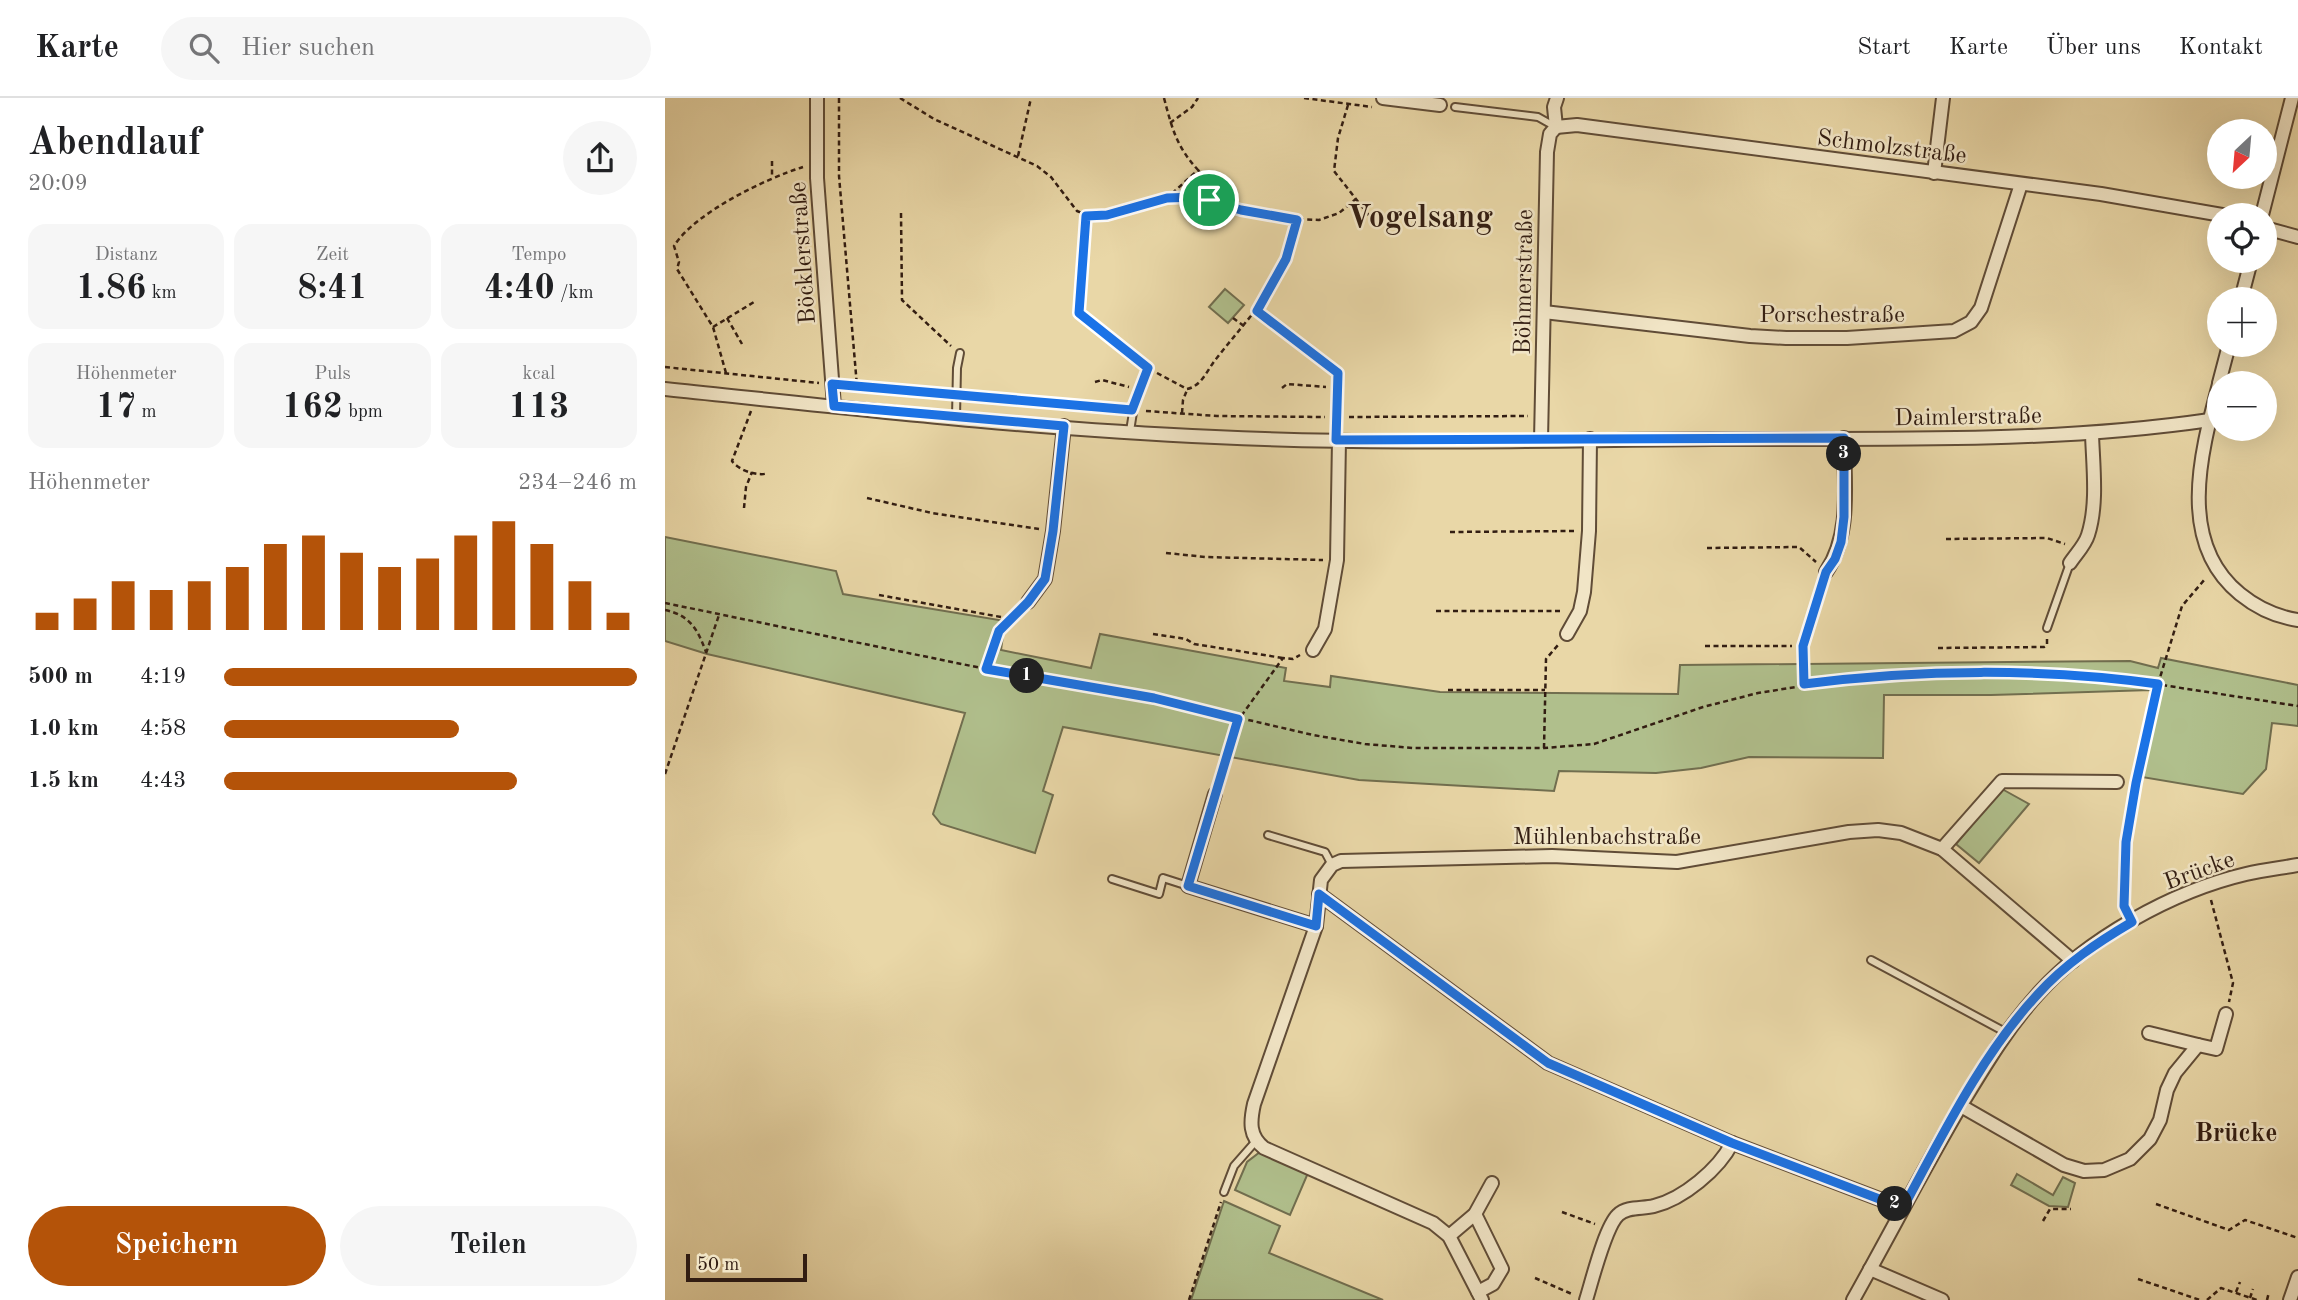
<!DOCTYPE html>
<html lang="de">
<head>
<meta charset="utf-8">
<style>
  body { margin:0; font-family:"Old Standard TT",serif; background:#f6f6f6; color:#202124; height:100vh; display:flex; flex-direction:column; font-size:26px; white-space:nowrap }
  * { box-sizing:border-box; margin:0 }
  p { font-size:23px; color:#757577 }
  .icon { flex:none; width:38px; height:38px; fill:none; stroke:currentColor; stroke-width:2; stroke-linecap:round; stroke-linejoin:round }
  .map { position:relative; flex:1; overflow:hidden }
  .details { display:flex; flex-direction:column; background:#fff; width:665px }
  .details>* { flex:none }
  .needle { width:46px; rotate:206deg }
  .buttons { position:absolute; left:1542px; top:21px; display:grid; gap:14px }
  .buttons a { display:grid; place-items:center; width:70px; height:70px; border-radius:50%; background:#fff; box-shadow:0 7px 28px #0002; font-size:35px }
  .scale { position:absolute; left:21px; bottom:18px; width:121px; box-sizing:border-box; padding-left:7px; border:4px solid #321d12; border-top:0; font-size:19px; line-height:24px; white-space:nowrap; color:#321d12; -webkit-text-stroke:5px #f1e5c6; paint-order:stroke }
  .pin { position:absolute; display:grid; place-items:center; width:60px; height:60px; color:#fff; margin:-30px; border:4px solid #fff; border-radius:50%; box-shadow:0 2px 7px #0007 }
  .km { position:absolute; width:35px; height:35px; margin:-18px; border-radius:50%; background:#222; color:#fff; font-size:19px; line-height:35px; text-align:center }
  .round { display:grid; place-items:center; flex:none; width:74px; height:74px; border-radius:37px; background:#f6f6f6 }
  .overview { display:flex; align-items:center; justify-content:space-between; height:119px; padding:0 28px }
  h1 { font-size:38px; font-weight:600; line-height:52px }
  .figures { display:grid; grid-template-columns:repeat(3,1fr); gap:10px; height:119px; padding:7px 28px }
  .figures div { display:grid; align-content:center; border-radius:18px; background:#f6f6f6; text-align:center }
  .figures b { font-size:35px; font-weight:600 }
  .figures small { font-size:19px; font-weight:400 }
  .figures p { font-size:19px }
  .chart { height:196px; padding:14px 28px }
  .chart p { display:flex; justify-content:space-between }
  .chart svg { width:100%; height:126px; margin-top:7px; stroke:#b45309; stroke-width:6 }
  .button { display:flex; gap:14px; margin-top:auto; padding:14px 28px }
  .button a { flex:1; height:80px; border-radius:42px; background:#b45309; color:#fff; font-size:28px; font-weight:600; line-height:80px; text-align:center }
  .button a+a { background:#f6f6f6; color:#202124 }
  ul { padding:0 28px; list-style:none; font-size:23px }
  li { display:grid; grid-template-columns:112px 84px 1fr; align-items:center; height:52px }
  li i { height:18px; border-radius:9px; background:#b45309 }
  header { display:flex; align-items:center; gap:42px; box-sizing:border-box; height:98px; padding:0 35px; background:#fff; border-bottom:2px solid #e0e0e0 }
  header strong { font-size:33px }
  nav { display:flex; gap:38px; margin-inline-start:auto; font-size:24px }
  .search { width:490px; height:63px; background:#f6f6f6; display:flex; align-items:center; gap:18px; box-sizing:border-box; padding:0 24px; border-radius:38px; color:#757577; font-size:26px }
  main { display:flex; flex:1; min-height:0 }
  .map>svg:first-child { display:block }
  .green { fill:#b0bf8c; stroke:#716e4f; stroke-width:2 }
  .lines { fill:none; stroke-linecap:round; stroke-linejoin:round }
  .lane-casing { stroke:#604c37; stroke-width:10 }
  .street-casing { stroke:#604c37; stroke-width:16 }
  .path { stroke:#321d12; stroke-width:2.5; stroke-dasharray:5 3.5; stroke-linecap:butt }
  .lane { stroke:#f1e5c6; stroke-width:6 }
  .street { stroke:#f1e5c6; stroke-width:12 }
  .route-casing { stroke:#fff; stroke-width:14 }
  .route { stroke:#1a73e8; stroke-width:9 }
  .labels { text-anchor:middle; stroke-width:5; stroke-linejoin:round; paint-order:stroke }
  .street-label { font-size:24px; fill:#321d12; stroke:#f1e5c6 }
  .neighbourhood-label { font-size:26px; font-weight:bold; fill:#321d12; stroke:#f1e5c6 }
  .district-label { font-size:32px; font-weight:bold; fill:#321d12; stroke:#f1e5c6 }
</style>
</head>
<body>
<header>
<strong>Karte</strong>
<div class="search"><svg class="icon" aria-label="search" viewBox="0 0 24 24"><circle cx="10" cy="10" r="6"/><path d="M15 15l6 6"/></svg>Hier suchen</div>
<nav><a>Start</a><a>Karte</a><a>Über uns</a><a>Kontakt</a></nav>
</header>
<main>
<section class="details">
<div class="overview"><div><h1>Abendlauf</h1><p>20:09</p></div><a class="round"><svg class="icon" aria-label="share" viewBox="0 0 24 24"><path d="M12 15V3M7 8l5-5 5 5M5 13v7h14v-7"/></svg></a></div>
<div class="figures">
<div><p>Distanz</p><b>1.86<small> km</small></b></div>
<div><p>Zeit</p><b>8:41</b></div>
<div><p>Tempo</p><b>4:40<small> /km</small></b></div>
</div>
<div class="figures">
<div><p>Höhenmeter</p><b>17<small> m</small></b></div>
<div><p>Puls</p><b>162<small> bpm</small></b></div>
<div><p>kcal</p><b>113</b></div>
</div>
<div class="chart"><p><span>Höhenmeter</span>234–246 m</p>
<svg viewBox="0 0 160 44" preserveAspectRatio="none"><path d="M5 44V38M15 44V33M25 44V27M35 44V30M45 44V27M55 44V22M65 44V14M75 44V11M85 44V17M95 44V22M105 44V19M115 44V11M125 44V6M135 44V14M145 44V27M155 44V38"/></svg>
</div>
<ul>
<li><b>500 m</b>4:19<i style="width:100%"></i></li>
<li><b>1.0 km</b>4:58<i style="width:57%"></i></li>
<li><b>1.5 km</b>4:43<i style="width:71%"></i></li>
</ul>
<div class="button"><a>Speichern</a><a>Teilen</a></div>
</section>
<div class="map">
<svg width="1633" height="1202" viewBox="0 0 1633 1202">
  <rect width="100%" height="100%" fill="#e9d7a7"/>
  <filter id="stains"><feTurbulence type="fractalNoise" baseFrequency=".00286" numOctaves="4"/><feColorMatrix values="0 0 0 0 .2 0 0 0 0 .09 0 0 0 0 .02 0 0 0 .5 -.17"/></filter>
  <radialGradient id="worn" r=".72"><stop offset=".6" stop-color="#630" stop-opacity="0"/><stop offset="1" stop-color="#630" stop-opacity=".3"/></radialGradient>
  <g class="green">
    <polygon points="560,191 579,207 563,225 544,209"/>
    <polygon points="0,439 171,473 178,496 340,523 336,552 426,570 435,536 621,570 619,583 665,589 666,578 775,594 1013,596 1015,567 1465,563 1493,570 1496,560 1633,587 1633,628 1607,625 1601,671 1578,696 1471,678 1486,592 1326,597 1219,597 1218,660 1084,659 1036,670 991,675 894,673 889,693 694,682 398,629 378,693 388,697 370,755 276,726 268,716 300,615 42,556 0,543"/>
    <polygon points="1337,691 1364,706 1314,765 1291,746"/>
    <polygon points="595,1054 643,1075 625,1117 570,1092 582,1064"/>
    <polygon points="1352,1076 1388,1097 1398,1079 1410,1085 1403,1109 1384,1108 1346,1087"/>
    <polygon points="559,1103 615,1128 604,1155 718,1202 526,1202"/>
  </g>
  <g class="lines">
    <g class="lane-casing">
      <g id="lane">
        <polyline points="790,9 873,19 889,28"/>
        <polyline points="291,319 292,270 295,255"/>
        <polyline points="465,333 470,302 483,270"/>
        <polyline points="671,342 672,275"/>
        <polyline points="1382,530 1405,465"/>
        <polyline points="1138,548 1161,474"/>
        <polyline points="603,737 660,754 667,767"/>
        <polyline points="447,781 494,796 498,780 523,788"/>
        <polyline points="1206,862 1342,935"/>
        <polyline points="559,1094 569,1068 591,1043"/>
      </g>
    </g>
    <g class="street-casing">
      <g id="street">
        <polyline points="152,0 152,80 169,308"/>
        <polyline points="718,0 775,7"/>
        <polyline points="891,29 912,27 1436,96 1557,117"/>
        <polyline points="891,29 889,9 892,0"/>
        <polyline points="1269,75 1278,0"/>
        <polyline points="1597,117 1627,0"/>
        <polyline points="1600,130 1633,139"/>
        <polyline points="1576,201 1586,163"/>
        <polyline points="879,214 1085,238 1121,240 1182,240 1289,233 1306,224 1316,210 1356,86"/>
        <polyline points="1554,285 1564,247"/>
        <path d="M1554,286c-18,68 -43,158 21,210 16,13 37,23 58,26"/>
        <path d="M0,291c183,19 366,40 550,48 166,8 332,3 498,2 166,-1 332,5 497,-19"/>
        <polyline points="876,342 882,54 885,36 891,29"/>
        <path d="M1405,465c6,-9 15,-18 18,-28 10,-31 5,-69 4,-101"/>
        <path d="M1161,474c26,-39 18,-89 18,-134"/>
        <polyline points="363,504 380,481 388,433 399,328"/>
        <polyline points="902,536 915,513 919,494 924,433 925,341"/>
        <polyline points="648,552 660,531 672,462 674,342"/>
        <polyline points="550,696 523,788 651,828"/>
        <polyline points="1277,751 1337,683 1452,684"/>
        <polyline points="654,796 883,965 1067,1045 1238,1110"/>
        <polyline points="1484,935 1533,947"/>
        <polyline points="1296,1008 1399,1067 1419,1073 1439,1072 1465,1061 1485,1041 1495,1022 1502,992 1510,975 1533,947 1551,951 1561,916"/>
        <polyline points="810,1116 837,1171 828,1186 813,1194"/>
        <polyline points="784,1138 810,1116 827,1085"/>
        <polyline points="1205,1171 1277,1202"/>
        <path d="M817,1202l-33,-64 -16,-13 -169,-75c-15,-12 -14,-26 -10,-44l62,-178 5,-46 11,-15 9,-4 211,-5 125,6 172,-30 29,-2 23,3 41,16 131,112"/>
        <path d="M921,1202c6,-19 19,-73 32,-85 9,-9 25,-6 36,-9 29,-7 65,-37 78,-63"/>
        <path d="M1188,1202c37,-66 72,-134 111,-200 22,-36 44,-73 73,-105 49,-56 136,-104 209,-121 17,-4 35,-6 52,-9"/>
        <polyline points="1625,1202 1633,1179"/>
      </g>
    </g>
    <g class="path">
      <polyline points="174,0 174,78 192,288"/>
      <polyline points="235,0 269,21 372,68 386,79 412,113 426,119 442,117 487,102 530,99 615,120 654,122 674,115 691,101"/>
      <path d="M499,0c8,30 12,48 34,72l-31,28"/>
      <polyline points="639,0 707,9"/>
      <polyline points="683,7 673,40 669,73 709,124"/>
      <polyline points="505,25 527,9 533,0"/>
      <polyline points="353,58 366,0"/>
      <polyline points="107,63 107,80"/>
      <polyline points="533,72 546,89 551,104"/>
      <polyline points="236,115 237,202 286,248"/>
      <polyline points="421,118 414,215 475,263"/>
      <polyline points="592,213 664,269"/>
      <polyline points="62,220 77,246"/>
      <polyline points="568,220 579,228"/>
      <polyline points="48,229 89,204"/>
      <polyline points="0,269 154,285"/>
      <path d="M61,275l-13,-46 -36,-58 2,-7 -5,-16c20,-33 93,-68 129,-79"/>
      <path d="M492,275l30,16c15,-3 20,-19 29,-30 35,-45 72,-79 81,-139"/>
      <polyline points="430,284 437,282 464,289"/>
      <polyline points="181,287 279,296"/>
      <polyline points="617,290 622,286 661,289"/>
      <polyline points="303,298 457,311"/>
      <path d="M86,313l-19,50c6,9 26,16 36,12"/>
      <polyline points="481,313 552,318 660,319"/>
      <polyline points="517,315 518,302 522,292"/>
      <polyline points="684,319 863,318"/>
      <polyline points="202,400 267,415 374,431"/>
      <polyline points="79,410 81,389 87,374"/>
      <polyline points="785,434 911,433"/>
      <polyline points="1281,441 1382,440 1400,446"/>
      <polyline points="1042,450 1134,449 1151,464"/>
      <polyline points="501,455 540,459 658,462"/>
      <polyline points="214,497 347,521"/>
      <polyline points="0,505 321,571 489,600 648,637 700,646 748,650 879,650 929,646 1038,609 1093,595 1195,579 1263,576 1423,578 1458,581 1633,608"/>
      <path d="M0,512c25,5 33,20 41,42"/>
      <polyline points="771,513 897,513"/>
      <polyline points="488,536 521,541 529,546 618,560"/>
      <polyline points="1040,548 1127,548"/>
      <polyline points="1273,550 1379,549 1382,547 1382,540"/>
      <polyline points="1138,558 1139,586"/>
      <polyline points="321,571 334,533 353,514"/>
      <polyline points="783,592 880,592"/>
      <polyline points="879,650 881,561 893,547"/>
      <polyline points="0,676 54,517"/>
      <polyline points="555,682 574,621 618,560 628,561 635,557"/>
      <polyline points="1546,802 1568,885 1564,904"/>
      <polyline points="1461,812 1459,808 1461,744 1471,686 1493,586 1517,508 1540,481"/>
      <polyline points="1491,1106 1564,1132 1580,1122 1633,1140"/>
      <polyline points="897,1114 930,1126"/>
      <polyline points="1378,1123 1385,1111 1406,1111"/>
      <polyline points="870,1180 907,1196"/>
      <polyline points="1473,1181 1535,1202"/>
      <polyline points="1571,1194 1575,1184"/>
      <polyline points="1585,1200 1588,1191"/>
      <polyline points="524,1202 556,1104"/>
      <polyline points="1542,1202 1556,1190 1592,1202"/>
      <polyline points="1602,1202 1604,1194"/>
    </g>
    <use href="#lane" class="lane"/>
    <use href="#street" class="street"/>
  </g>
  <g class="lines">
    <g class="route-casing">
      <path id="route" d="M530,99l46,13 56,10 -11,39 -29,52 81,62 -2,67 508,-2v79l-3,25 -6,17 -9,13 -23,74 1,38c114,-15 240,-16 354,0l-22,99 -10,59 -2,64 8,16c-34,20 -67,42 -94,72 -56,60 -96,142 -135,214l-171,-65 -184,-80 -229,-169 -3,32 -128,-40 50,-167 -84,-21 -168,-29 13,-38 29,-29 17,-23 8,-48 11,-105 -230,-20 -2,-22 300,26 16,-42 -69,-55 7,-97 21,-1 60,-17z"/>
    </g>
    <use href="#route" class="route"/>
  </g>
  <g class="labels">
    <g class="street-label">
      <text transform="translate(1227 48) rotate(7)" y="8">Schmolzstraße</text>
      <text transform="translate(137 155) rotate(-94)" y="8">Böcklerstraße</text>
      <text transform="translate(858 184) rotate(-89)" y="8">Böhmerstraße</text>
      <text x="1167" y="224">Porschestraße</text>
      <text transform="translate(1303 318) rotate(-1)" y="8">Daimlerstraße</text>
      <text x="942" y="746">Mühlenbachstraße</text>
      <text transform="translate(1534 772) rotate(-20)" y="8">Brücke</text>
    </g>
    <g class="neighbourhood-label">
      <text x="1571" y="1043">Brücke</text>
    </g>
    <g class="district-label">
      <text x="755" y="129">Vogelsang</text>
    </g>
  </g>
  <rect width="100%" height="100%" filter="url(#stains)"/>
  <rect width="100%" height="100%" fill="url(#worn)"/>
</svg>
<div class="buttons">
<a><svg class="needle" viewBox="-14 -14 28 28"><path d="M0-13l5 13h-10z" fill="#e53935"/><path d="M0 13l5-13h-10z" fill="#757577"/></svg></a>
<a><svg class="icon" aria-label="locate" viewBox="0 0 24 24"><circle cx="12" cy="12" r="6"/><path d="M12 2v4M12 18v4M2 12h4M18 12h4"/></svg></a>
<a>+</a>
<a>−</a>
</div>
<div class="scale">50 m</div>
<div class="pin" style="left:544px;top:102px;background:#1e9e55"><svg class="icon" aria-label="arrive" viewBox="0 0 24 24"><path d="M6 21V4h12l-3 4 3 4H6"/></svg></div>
<b class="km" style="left:362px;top:578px">1</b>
<b class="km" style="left:1230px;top:1106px">2</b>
<b class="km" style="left:1179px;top:356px">3</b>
</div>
</main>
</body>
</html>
